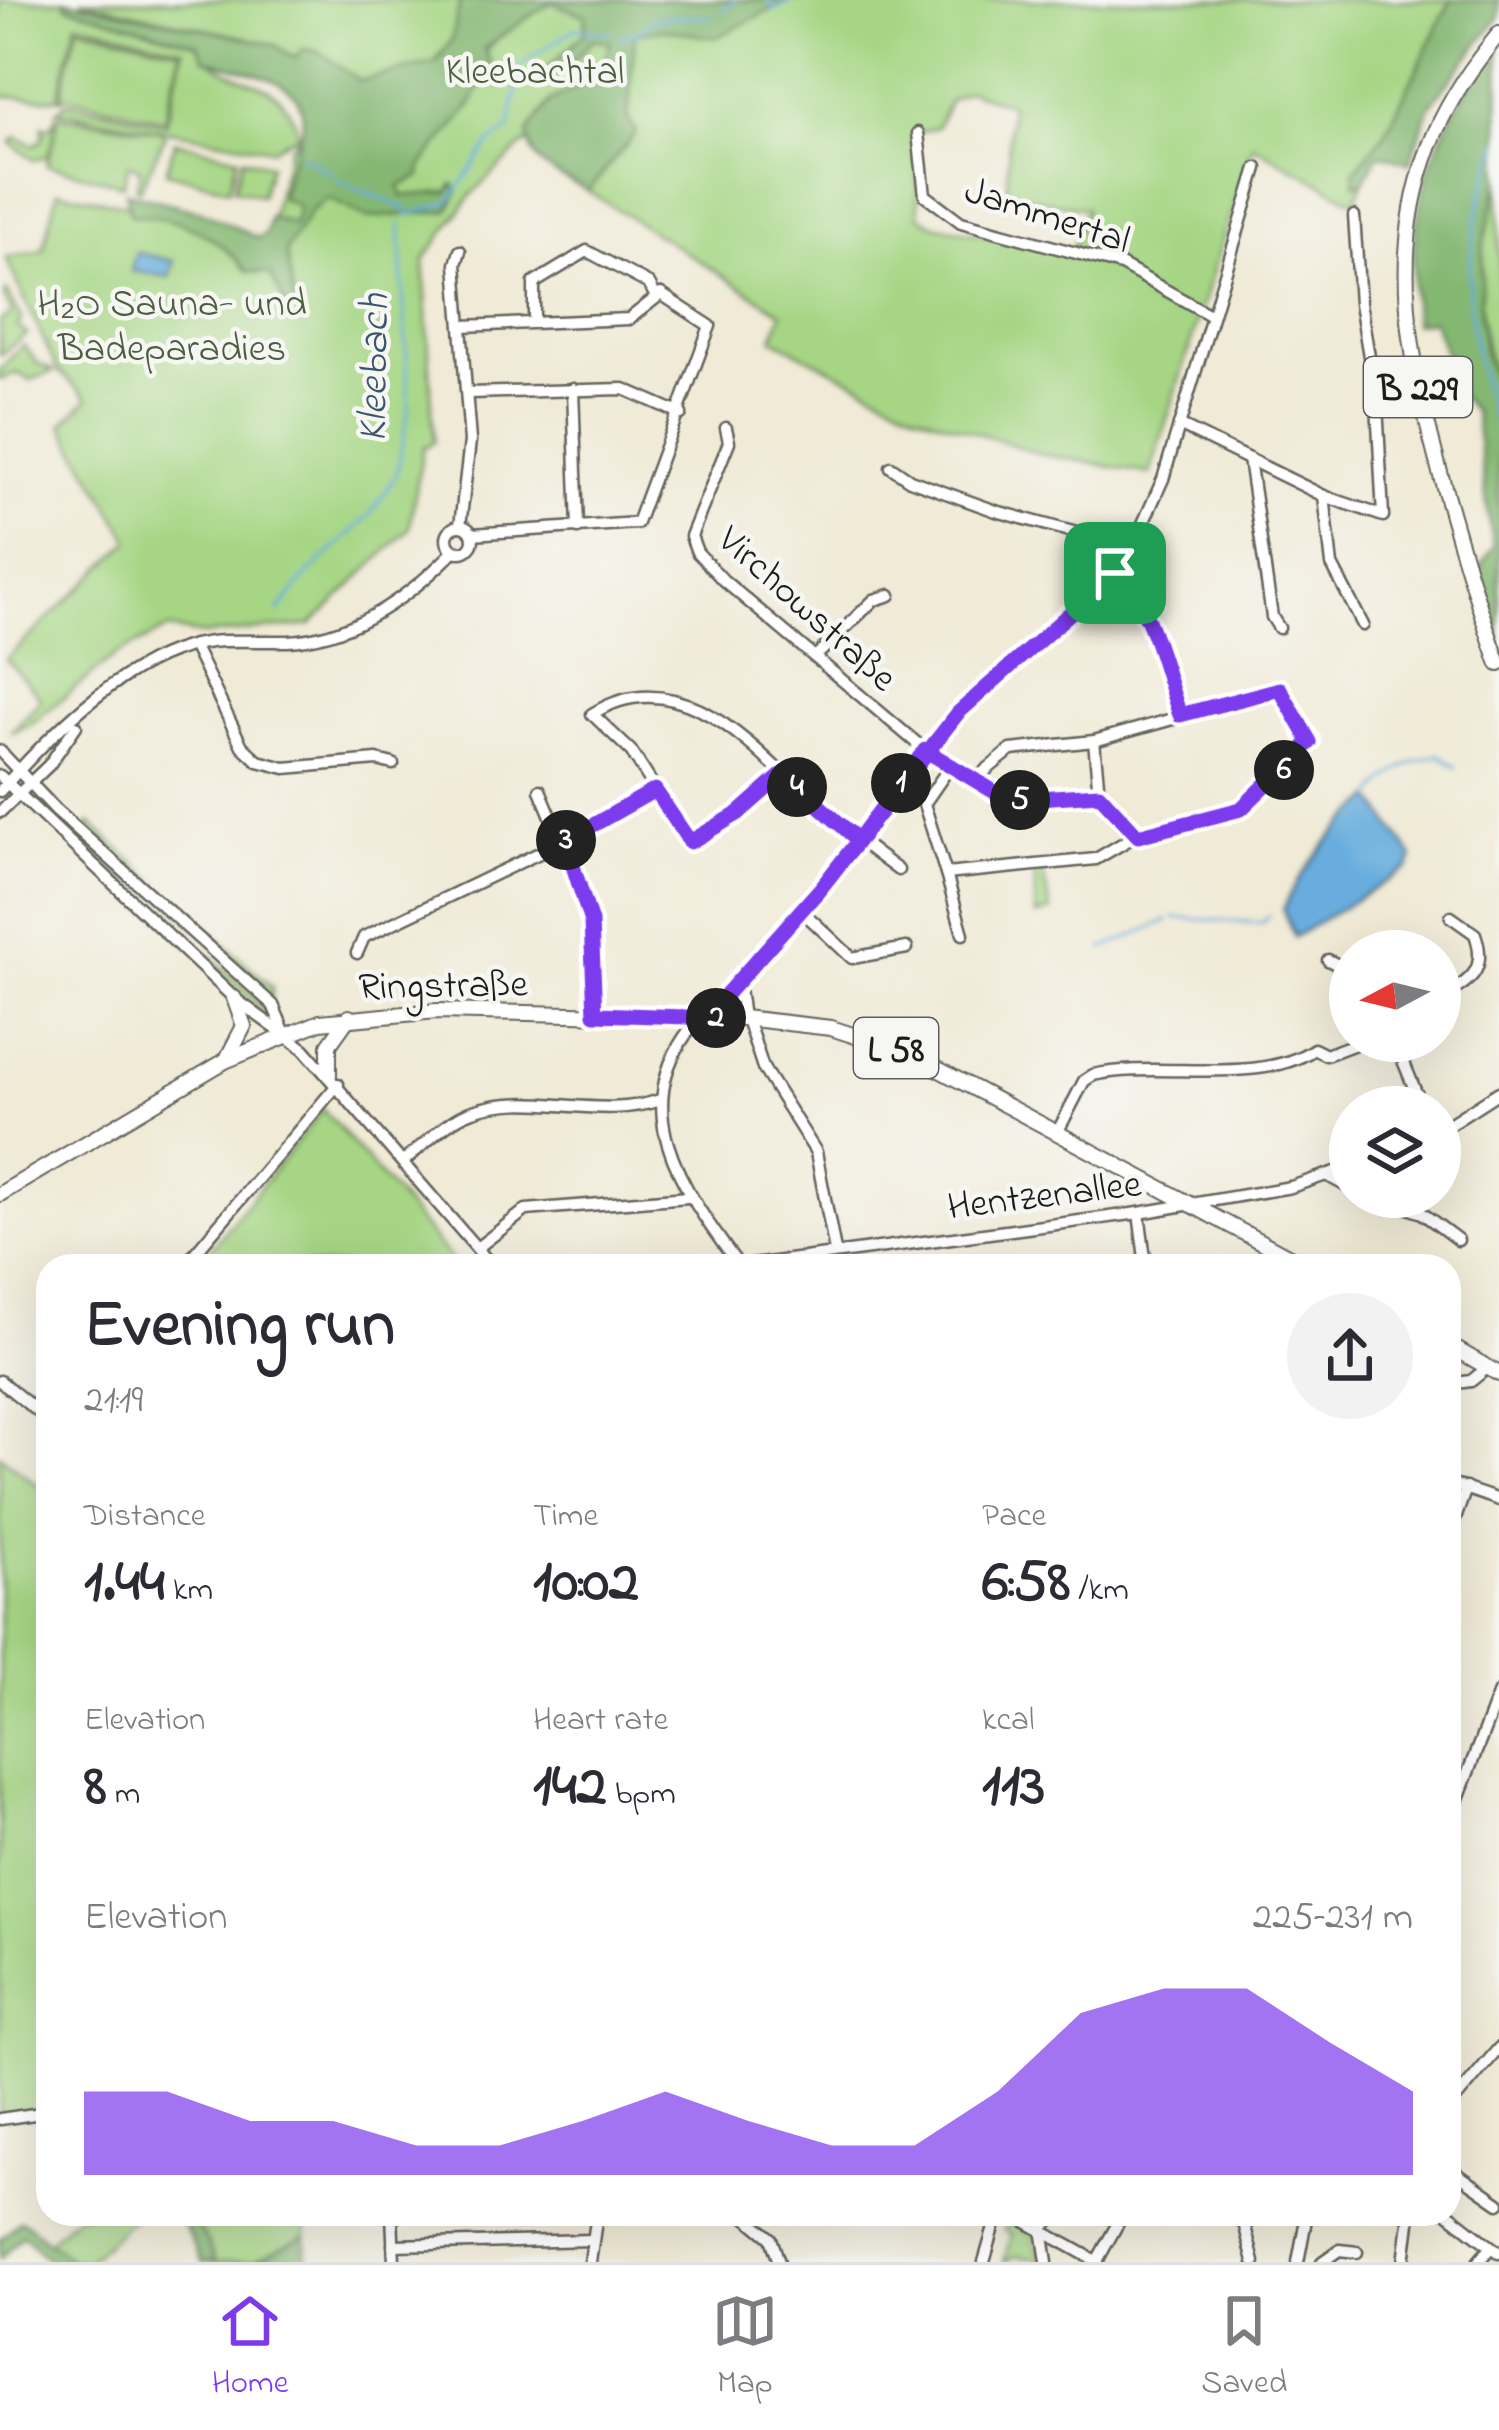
<!DOCTYPE html>
<html lang="en">
<head>
<meta charset="utf-8">
<style>
  body { margin:0; font-family:"Indie Flower",sans-serif; background:#f2f2f3; color:#2b2b33; height:100vh; display:flex; flex-direction:column; font-size:45px; white-space:nowrap }
  * { box-sizing:border-box; margin:0 }
  p { font-size:39px; color:#7c7c81 }
  .icon { flex:none; width:66px; height:66px; fill:none; stroke:currentColor; stroke-width:2; stroke-linecap:round; stroke-linejoin:round }
  .map { position:relative; flex:1; overflow:hidden }
  .drawer { position:absolute; left:36px; top:1254px; width:1425px; height:972px; display:flex; flex-direction:column; background:#fff; border-radius:36px; box-shadow:0 12px 48px #0002 }
  .drawer>* { flex:none }
  .needle { width:78px; rotate:263deg }
  .fabs { position:absolute; left:1329px; top:930px; display:grid; gap:24px }
  .fabs a { display:grid; place-items:center; width:132px; height:132px; border-radius:50%; background:#fff; box-shadow:0 12px 48px #0002; font-size:60px }
  .pin { position:absolute; display:grid; place-items:center; width:102px; height:102px; color:#fff; margin:-51px; border-radius:24px; box-shadow:0 6px 18px #0006 }
  .km { position:absolute; width:60px; height:60px; margin:-30px; border-radius:50%; background:#222; color:#fff; font-size:33px; line-height:60px; text-align:center }
  .round { display:grid; place-items:center; flex:none; width:126px; height:126px; border-radius:63px; background:#f2f2f3 }
  .headline { display:flex; align-items:center; justify-content:space-between; height:204px; padding:0 48px }
  h1 { font-size:66px; font-weight:700; line-height:90px }
  .metrics { display:grid; grid-template-columns:repeat(3,1fr); gap:18px; height:204px; padding:12px 48px }
  .metrics div { display:grid; align-content:center }
  .metrics b { font-size:60px; font-weight:700 }
  .metrics small { font-size:33px; font-weight:400 }
  .metrics p { font-size:33px }
  .chart { height:336px; padding:24px 48px }
  .chart p { display:flex; justify-content:space-between }
  .chart svg { width:100%; height:216px; margin-top:12px; fill:#7c3aed; opacity:.7 }
  .menu { display:flex; justify-content:space-around; align-items:center; height:168px; border-top:3px solid #e1e1e2; background:#fff; font-size:33px; color:#7c7c81 }
  .menu a { display:grid; justify-items:center; gap:6px }
  .menu .current { color:#7c3aed }
  .map>svg:first-child { display:block }
  .green { fill:#a6d684; stroke:#617950; stroke-width:3; fill-rule:evenodd }
  .forest { fill:#84b772; stroke:#506a47; stroke-width:3 }
  .water { fill:#67addd; stroke:#42647c; stroke-width:3 }
  .lines { fill:none; stroke-linecap:round; stroke-linejoin:round }
  .stream { stroke:#67addd; stroke-width:3 }
  .minor-casing { stroke:#66645d; stroke-width:15 }
  .major-casing { stroke:#66645d; stroke-width:18 }
  .minor { stroke:#fff; stroke-width:10 }
  .major { stroke:#fff; stroke-width:14 }
  .route-casing { stroke:#fff; stroke-width:24 }
  .route { stroke:#7c3aed; stroke-width:15 }
  .labels { text-anchor:middle; stroke-width:9; stroke-linejoin:round; paint-order:stroke }
  .shield { fill:#f6f6f2; stroke:#5d5d5c; stroke-width:3 }
  .shield-label { font-size:36px; font-weight:bold; fill:#1c1c1c }
  .park-label { font-size:39px; fill:#4c5d40; stroke:#f6f6f2 }
  .street-label { font-size:39px; fill:#1c1c1c; stroke:#f6f6f2 }
  .water-label { font-size:42px; font-style:italic; fill:#3a5669; stroke:#f6f6f2 }
</style>
</head>
<body>
<div class="map">
<svg width="1499" height="2262" viewBox="0 0 1499 2262">
  <rect width="100%" height="100%" fill="#f6f6f2"/>
  <filter id="ink" filterUnits="userSpaceOnUse"><feTurbulence type="fractalNoise" baseFrequency=".00833" numOctaves="2"/><feDisplacementMap in="SourceGraphic" scale="24" xChannelSelector="R" yChannelSelector="G"/><feConvolveMatrix kernelMatrix="1 2 1 2 8 2 1 2 1" color-interpolation-filters="sRGB"/></filter>
  <filter id="wash" filterUnits="userSpaceOnUse"><feTurbulence type="fractalNoise" baseFrequency=".004" numOctaves="4" result="noise"/><feDisplacementMap in="SourceGraphic" scale="48" xChannelSelector="R" yChannelSelector="G"/><feGaussianBlur stdDeviation="2.7" result="paint"/><feColorMatrix in="noise" values="0 0 0 0 0 0 0 0 0 0 0 0 0 0 0 0 0 1.4 0 .05"/><feComposite in="paint" operator="in"/></filter>
  <g filter="url(#wash)">
    <rect width="100%" height="100%" fill="#f0ead6"/>
    <g class="green">
      <path d="M0,0h65l3,6 129,38c29,49 85,22 101,90l-26,15 -215,-38 11,-9 98,22 18,-75 -107,-27 -19,73 7,4 -65,-3z"/>
      <polygon points="80,0 460,0 461,5 452,39 433,65 360,81 322,56 301,53 295,58 273,44"/>
      <path d="M556,0h895l-65,132 -32,39 4,13 5,-1 -8,19 -103,-57 -102,329 -113,-21 -122,-41 -142,-73 9,-26 -194,-122 47,-58 -7,-14 -6,-68 -149,142 -49,67 10,182 -11,6 -14,81 -98,96 -106,10 -38,-6 -51,26 -85,69 -20,9 30,-34 -35,-40 124,-118 -68,-116 26,-26 -31,-30 -51,-111 37,-8 15,-59 72,15 16,-2 115,51 29,-108 7,-9 11,9 159,-70 36,-47zM968,91l42,13 -3,89 79,16 -15,43 -137,-27 -15,-9 -4,-82 22,-7 13,-27z"/>
      <polygon points="78,26 181,51 164,120 61,95"/>
      <polygon points="57,116 162,131 165,136 140,189 136,188 141,169 129,164 123,185 47,165 58,120 48,156 34,160 11,143 16,137 34,145 43,139 43,126 50,128"/>
      <polygon points="175,141 238,157 229,189 166,172"/>
      <polygon points="243,158 270,165 261,196 234,189"/>
      <path d="M1499,180v212c-25,-65 -26,-146 0,-212z"/>
      <polygon points="7,291 22,318 18,327 27,334 0,355 0,320 13,313 4,297"/>
      <polygon points="23,345 37,363 54,371 31,380 16,373 0,380 0,369"/>
      <polygon points="38,803 268,1007 263,1012"/>
      <polygon points="90,823 158,884 152,889 86,827"/>
      <polygon points="1042,870 1051,911 1036,916 1034,871"/>
      <polygon points="167,893 272,987 272,997 162,898"/>
      <polygon points="323,1109 457,1266 197,1266"/>
      <polygon points="0,1455 48,1494 48,2109 0,2116"/>
      <polygon points="78,2214 137,2214 87,2262 73,2262 46,2244"/>
      <polygon points="193,2214 306,2214 306,2236 252,2262 216,2262"/>
      <polygon points="1008,2221 1033,2234 1042,2260 1016,2256 1004,2262 1012,2234 1004,2229"/>
    </g>
    <g class="forest">
      <path d="M65,0l208,44 22,14 8,-9 16,2 41,30 77,-19 15,-23 8,-39h331l-76,38 -51,-9 -29,5 -7,85 8,14 -48,58c-27,-15 -60,-24 -60,-59l22,-30 51,-29 9,-31 -17,-3 -31,35 -13,3 -2,-8 37,-36 2,-17 -35,-14 -67,46 7,14 -21,45 -48,58 -1,11 -21,10 2,10 46,-4 5,-8 5,7 -10,20 -81,7 -39,-20 -18,14 -24,39 9,57 -10,-4 -15,-30 -23,-3c-32,-38 -67,-55 -117,-56l-4,-23 77,20 55,26 8,-5 4,-16 24,7 4,-18 -17,-8c4,-24 14,-43 20,-65 15,-58 -61,-61 -96,-74l-8,-15 -130,-38z"/>
      <polygon points="1451,0 1499,0 1499,18 1430,105 1410,163 1379,154 1363,183 1355,183 1354,171 1386,132"/>
      <path d="M1499,44v136l-16,68 -3,67 5,40 14,37v257l-24,-73 18,-29 -19,-135 -14,-16 -27,-76 -19,3c-6,-117 13,-187 85,-279z"/>
      <polygon points="178,2214 193,2214 216,2262 202,2262"/>
      <polygon points="19,2221 25,2222 73,2262 50,2262 23,2235 0,2259 0,2240"/>
      <polygon points="306,2236 307,2262 252,2262"/>
    </g>
    <g class="water">
      <polygon points="136,252 174,261 170,277 131,271"/>
      <path d="M1373,798l40,59 -4,11 -115,69 -11,-27c18,-44 54,-81 90,-112z"/>
    </g>
    <g class="lines">
      <g class="stream">
        <polyline points="767,0 776,10 791,0"/>
        <polyline points="722,11 735,0"/>
        <polyline points="620,37 641,31 654,18 711,16"/>
        <path d="M1499,144c-41,109 -38,183 0,291"/>
        <polyline points="299,154 333,174"/>
        <polyline points="339,181 409,210"/>
        <polyline points="406,216 449,202 490,143 509,130 521,64 576,28 611,34"/>
        <polyline points="278,611 310,572 370,515 397,474 409,407 400,224"/>
        <path d="M1373,798c15,-25 37,-38 66,-43l17,12"/>
        <polyline points="1175,918 1262,923 1269,916"/>
        <polyline points="1103,949 1168,920"/>
      </g>
    </g>
  </g>
  <g filter="url(#ink)">
    <g class="lines">
      <g class="minor-casing">
        <g id="minor">
          <polyline points="918,133 925,195 961,222 1121,265 1210,315"/>
          <polyline points="534,322 534,283 587,251 649,284 655,295"/>
          <polyline points="462,326 629,319 661,294 710,326 637,523 472,534"/>
          <polyline points="573,389 578,528"/>
          <polyline points="469,393 624,389 681,414"/>
          <polyline points="1179,425 1324,496 1383,516 1377,404 1360,303 1354,216"/>
          <polyline points="726,428 729,442 691,536 697,552 723,580 925,750 1002,797 1099,794"/>
          <polyline points="1249,459 1272,617 1279,628"/>
          <polyline points="891,467 910,480 996,511 1132,548"/>
          <polyline points="1324,496 1332,565 1363,625"/>
          <circle cx="460" cy="539" r="13"/>
          <polyline points="460,526 470,441 456,264 460,251"/>
          <path d="M1115,573c38,34 49,95 64,142"/>
          <polyline points="193,645 242,746 258,761 285,768 377,760 393,764"/>
          <polyline points="816,656 874,600 890,595"/>
          <polyline points="0,751 56,810 273,1005 285,1033"/>
          <polyline points="951,765 924,804 946,874 1096,859 1130,839 1238,810 1310,742 1280,689 1094,741 1099,794 1138,836"/>
          <path d="M783,774l-44,39 -49,30 -59,-92 -39,-37c87,-55 161,33 219,87 28,24 57,47 87,69"/>
          <polyline points="0,776 234,998 304,1049 492,1266"/>
          <polyline points="974,780 1011,750 1094,741"/>
          <polyline points="540,790 588,904 595,1014"/>
          <path d="M0,791c49,-55 115,-123 187,-144 33,-10 67,-5 101,-6 65,-3 121,-44 165,-89"/>
          <polyline points="0,812 49,765 76,726"/>
          <polyline points="946,874 963,934"/>
          <polyline points="802,911 852,958 907,948"/>
          <polyline points="357,953 364,937 608,820 655,790"/>
          <polyline points="1328,960 1350,971"/>
          <polyline points="738,981 743,1018"/>
          <path d="M1440,998c30,-17 48,-27 35,-64l-24,-17"/>
          <path d="M699,1018c-78,88 -17,170 40,248"/>
          <polyline points="717,1018 723,998 821,888 958,714 1100,590 1132,548 1163,479 1257,168"/>
          <polyline points="747,1019 763,1068 816,1152 835,1251"/>
          <polyline points="1395,1041 1422,1107"/>
          <polyline points="1440,1130 1499,1092"/>
          <path d="M1058,1131l26,-50 9,-6c66,-15 166,12 221,-26l12,6 37,-14"/>
          <path d="M405,1160c20,-16 43,-41 68,-49 59,-21 126,10 187,-11"/>
          <polyline points="1328,1176 1350,1188"/>
          <polyline points="1376,1197 1422,1213 1458,1240"/>
          <polyline points="1139,1213 1146,1266"/>
          <polyline points="477,1248 526,1210 688,1197"/>
          <polyline points="184,1266 338,1084"/>
          <polyline points="743,1266 1139,1213 1291,1187 1350,1167"/>
          <polyline points="0,1381 48,1420"/>
          <polyline points="1449,1384 1471,1381 1487,1368"/>
          <polyline points="1449,1483 1499,1500"/>
          <polyline points="1449,1536 1466,1488"/>
          <polyline points="1449,1822 1499,1692"/>
          <polyline points="1449,2107 1499,2048"/>
          <polyline points="0,2119 48,2112"/>
          <polyline points="1449,2168 1499,2203"/>
          <polyline points="392,2214 394,2262"/>
          <polyline points="742,2214 771,2238 779,2262"/>
          <polyline points="1012,2214 1098,2262"/>
          <polyline points="1135,2214 1186,2214"/>
          <polyline points="1202,2214 1231,2216 1244,2223"/>
          <polyline points="1449,2214 1499,2253"/>
          <polyline points="1244,2223 1254,2262"/>
          <polyline points="1042,2229 1047,2262"/>
          <polyline points="1042,2229 1056,2214"/>
          <polyline points="393,2245 591,2240"/>
          <polyline points="1097,2261 1123,2214"/>
          <polyline points="590,2262 597,2214"/>
          <polyline points="984,2262 998,2214"/>
          <polyline points="1298,2262 1307,2214"/>
          <polyline points="1322,2262 1339,2250 1357,2252"/>
          <polyline points="1404,2262 1410,2214"/>
          <polyline points="1478,2262 1491,2247"/>
        </g>
      </g>
      <g class="major-casing">
        <g id="major">
          <path d="M1499,34c-114,133 -106,260 -64,420 19,71 39,141 64,210"/>
          <polyline points="228,1057 244,1026 234,998"/>
          <polyline points="329,1075 329,1045 349,1017"/>
          <polyline points="0,1194 225,1061 320,1022 437,1011 743,1018 831,1028 908,1053 1306,1266"/>
          <polyline points="1449,1345 1499,1374"/>
        </g>
      </g>
      <use href="#minor" class="minor"/>
      <use href="#major" class="major"/>
    </g>
  </g>
  <g class="lines" filter="url(#ink)">
    <g class="route-casing">
      <path id="route" d="M1115,573l-157,140 -137,175 -98,110 -6,20 -122,-4 -4,-92 -26,-81 90,-51 35,52 49,-29 44,-39 75,66 67,-90 83,50 91,-6 39,42 103,-27 69,-67 -30,-53 -100,26c-17,-47 -27,-108 -65,-142"/>
    </g>
    <use href="#route" class="route"/>
  </g>
  <g class="labels">
    <g class="shield">
      <rect x="1364" y="357" width="108" height="60" rx="9"/>
      <rect x="854" y="1018" width="84" height="60" rx="9"/>
    </g>
    <g class="shield-label">
      <text x="1418" y="400">B 229</text>
      <text x="896" y="1061">L 58</text>
    </g>
    <g class="park-label">
      <text x="535" y="83">Kleebachtal</text>
      <text x="172" y="315">H₂O Sauna- und<tspan x="172" dy="45">Badeparadies</tspan></text>
    </g>
    <g class="street-label">
      <text transform="translate(1048 213) rotate(18)" y="14">Jammertal</text>
      <text transform="translate(809 607) rotate(42)" y="14">Virchowstraße</text>
      <text transform="translate(443 983) rotate(-1)" y="14">Ringstraße</text>
      <text transform="translate(1044 1193) rotate(-7)" y="14">Hentzenallee</text>
    </g>
    <g class="water-label">
      <text transform="translate(371 368) rotate(-89)" y="15">Kleebach</text>
    </g>
  </g>
</svg>
<div class="fabs">
<a><svg class="needle" viewBox="-14 -14 28 28"><path d="M0-13l5 13h-10z" fill="#e53935"/><path d="M0 13l5-13h-10z" fill="#7c7c81"/></svg></a>
<a><svg class="icon" aria-label="layers" viewBox="0 0 24 24"><path d="M12 4l9 5-9 5-9-5zM3 14l9 5 9-5"/></svg></a>
</div>
<div class="pin" style="left:1115px;top:573px;background:#1e9e55"><svg class="icon" aria-label="arrive" viewBox="0 0 24 24"><path d="M6 21V4h12l-3 4 3 4H6"/></svg></div>
<b class="km" style="left:901px;top:783px">1</b>
<b class="km" style="left:716px;top:1018px">2</b>
<b class="km" style="left:566px;top:840px">3</b>
<b class="km" style="left:797px;top:787px">4</b>
<b class="km" style="left:1020px;top:800px">5</b>
<b class="km" style="left:1284px;top:770px">6</b>
<section class="drawer">
<div class="headline"><div><h1>Evening run</h1><p>21:19</p></div><a class="round"><svg class="icon" aria-label="share" viewBox="0 0 24 24"><path d="M12 15V3M7 8l5-5 5 5M5 13v7h14v-7"/></svg></a></div>
<div class="metrics">
<div><p>Distance</p><b>1.44<small> km</small></b></div>
<div><p>Time</p><b>10:02</b></div>
<div><p>Pace</p><b>6:58<small> /km</small></b></div>
</div>
<div class="metrics">
<div><p>Elevation</p><b>8<small> m</small></b></div>
<div><p>Heart rate</p><b>142<small> bpm</small></b></div>
<div><p>kcal</p><b>113</b></div>
</div>
<div class="chart"><p><span>Elevation</span>225–231 m</p>
<svg viewBox="0 0 160 44" preserveAspectRatio="none"><path d="M0 44V27L10 27L20 33L30 33L40 38L50 38L60 33L70 27L80 33L90 38L100 38L110 27L120 11L130 6L140 6L150 17L160 27V44z"/></svg>
</div>
</section>
</div>
<nav class="menu">
<a class="current"><svg class="icon" aria-label="home" viewBox="0 0 24 24"><path d="M3 11l9-7 9 7M6 9v11h12V9"/></svg>Home</a>
<a><svg class="icon" aria-label="map" viewBox="0 0 24 24"><path d="M3 6l6-2 6 2 6-2v14l-6 2-6-2-6 2zM9 4v14M15 6v14"/></svg>Map</a>
<a><svg class="icon" aria-label="saved" viewBox="0 0 24 24"><path d="M7 4h10v16l-5-4-5 4z"/></svg>Saved</a>
</nav>
</body>
</html>
